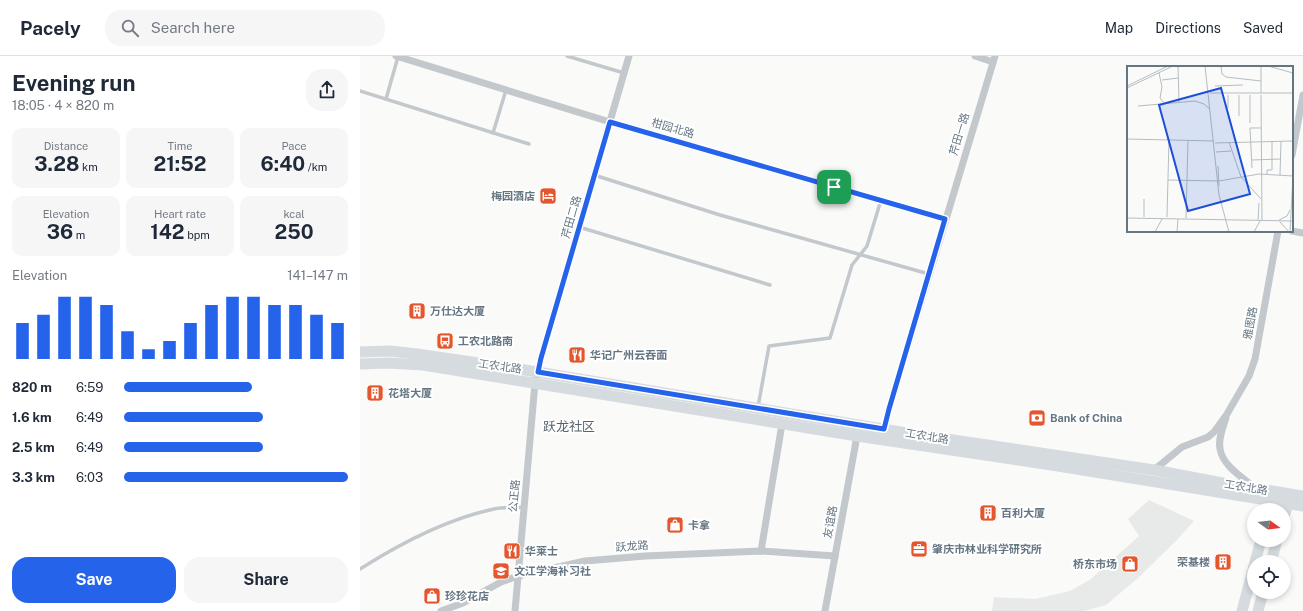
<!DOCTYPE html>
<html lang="en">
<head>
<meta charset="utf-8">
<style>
  body { margin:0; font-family:"Public Sans","Noto Sans SC",sans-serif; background:#f6f6f7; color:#1f2937; height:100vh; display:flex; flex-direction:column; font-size:15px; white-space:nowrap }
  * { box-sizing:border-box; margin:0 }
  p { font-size:13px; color:#747a83 }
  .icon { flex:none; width:22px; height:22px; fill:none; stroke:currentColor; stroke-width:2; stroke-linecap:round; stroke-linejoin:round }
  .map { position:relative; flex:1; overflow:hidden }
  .drawer { display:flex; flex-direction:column; background:#fff; width:360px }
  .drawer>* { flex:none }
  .needle { width:26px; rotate:105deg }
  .tools { position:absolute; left:887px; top:447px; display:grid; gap:8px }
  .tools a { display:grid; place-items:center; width:44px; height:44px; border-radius:50%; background:#fff; box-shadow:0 2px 6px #0003; font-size:20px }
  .pin { position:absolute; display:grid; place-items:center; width:34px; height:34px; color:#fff; margin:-17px; border-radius:8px; box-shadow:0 2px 6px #0006 }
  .round { display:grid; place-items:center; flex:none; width:42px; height:42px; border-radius:16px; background:#f6f6f7 }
  .overview { display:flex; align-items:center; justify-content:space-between; height:68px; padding:0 12px }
  h1 { font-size:22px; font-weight:700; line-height:30px }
  .metrics { display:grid; grid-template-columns:repeat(3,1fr); gap:6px; height:68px; padding:4px 12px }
  .metrics div { display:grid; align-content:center; border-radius:10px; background:#f6f6f7; text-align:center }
  .metrics b { font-size:20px; font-weight:700 }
  .metrics small { font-size:11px; font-weight:400 }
  .metrics p { font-size:11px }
  .chart { height:112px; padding:8px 12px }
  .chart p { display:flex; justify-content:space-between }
  .chart svg { width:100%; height:72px; margin-top:4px; stroke:#2563eb; stroke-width:6 }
  .button { display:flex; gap:8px; margin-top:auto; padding:8px 12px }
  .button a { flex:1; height:46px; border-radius:16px; background:#2563eb; color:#fff; font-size:16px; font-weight:700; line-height:46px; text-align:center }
  .button a+a { background:#f6f6f7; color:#1f2937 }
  ul { padding:0 12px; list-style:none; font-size:13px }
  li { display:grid; grid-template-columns:64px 48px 1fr; align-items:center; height:30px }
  li i { height:10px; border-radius:5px; background:#2563eb }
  header { display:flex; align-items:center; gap:24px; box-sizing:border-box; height:56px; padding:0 20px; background:#fff; border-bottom:1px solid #e0e1e3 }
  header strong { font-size:19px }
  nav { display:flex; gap:22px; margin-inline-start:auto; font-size:14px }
  .search { width:280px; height:36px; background:#f6f6f7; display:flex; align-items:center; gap:10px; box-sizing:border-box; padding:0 14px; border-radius:16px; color:#747a83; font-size:15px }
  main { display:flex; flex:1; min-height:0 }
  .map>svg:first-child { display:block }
  .built { fill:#e8e9e9 }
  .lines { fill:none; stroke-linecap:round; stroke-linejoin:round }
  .lane { stroke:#c3c8cc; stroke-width:3.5 }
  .street { stroke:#c3c8cc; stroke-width:7 }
  .secondary { stroke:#d6dbdf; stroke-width:11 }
  .route-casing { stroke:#fff; stroke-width:8 }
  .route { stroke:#2563eb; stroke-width:5 }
  .labels { text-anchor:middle; stroke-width:4; stroke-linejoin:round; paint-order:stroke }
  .street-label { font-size:11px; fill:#657683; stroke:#fff }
  .poi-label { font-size:11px; font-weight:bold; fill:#657683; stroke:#fff; text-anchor:start }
  .quarter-label { font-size:13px; fill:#57646e; stroke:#fff }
  .inset-road { fill:none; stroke:#b5bdc2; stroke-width:1 }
  .view { fill:#1d4ed8; fill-opacity:0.15; stroke:#1d4ed8; stroke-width:2 }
  .inset-edge { fill:none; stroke:#657683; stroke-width:2 }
</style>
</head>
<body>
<header>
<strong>Pacely</strong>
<div class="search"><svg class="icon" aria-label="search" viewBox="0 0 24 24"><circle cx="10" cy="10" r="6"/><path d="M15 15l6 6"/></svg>Search here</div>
<nav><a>Map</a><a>Directions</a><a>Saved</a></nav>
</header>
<main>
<section class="drawer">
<div class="overview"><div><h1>Evening run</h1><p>18:05 · 4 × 820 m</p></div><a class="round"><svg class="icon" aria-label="share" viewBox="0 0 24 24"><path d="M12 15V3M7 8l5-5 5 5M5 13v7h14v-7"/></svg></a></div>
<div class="metrics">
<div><p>Distance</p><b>3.28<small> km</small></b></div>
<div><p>Time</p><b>21:52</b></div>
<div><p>Pace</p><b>6:40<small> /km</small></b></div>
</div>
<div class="metrics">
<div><p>Elevation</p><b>36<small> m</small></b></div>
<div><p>Heart rate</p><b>142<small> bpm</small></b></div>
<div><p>kcal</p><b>250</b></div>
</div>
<div class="chart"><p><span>Elevation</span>141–147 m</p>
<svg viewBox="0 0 160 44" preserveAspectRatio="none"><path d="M5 44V22M15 44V17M25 44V6M35 44V6M45 44V11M55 44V27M65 44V38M75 44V33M85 44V22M95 44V11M105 44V6M115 44V6M125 44V11M135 44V11M145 44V17M155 44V22"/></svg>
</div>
<ul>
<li><b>820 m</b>6:59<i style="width:57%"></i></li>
<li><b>1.6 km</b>6:49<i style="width:62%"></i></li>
<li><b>2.5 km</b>6:49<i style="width:62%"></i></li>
<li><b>3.3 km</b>6:03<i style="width:100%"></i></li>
</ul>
<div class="button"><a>Save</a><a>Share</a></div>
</section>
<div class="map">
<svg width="943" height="555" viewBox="0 0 943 555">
  <rect width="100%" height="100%" fill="#fafaf8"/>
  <polygon class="built" points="789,444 834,465 817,484 778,522 746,549 724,555 632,555 634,541 675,543 710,535 731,523 779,480 768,463"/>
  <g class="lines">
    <g class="lane">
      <polyline points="207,0 264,17"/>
      <polyline points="0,35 169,88"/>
      <polyline points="26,43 38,1"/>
      <polyline points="133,77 146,34"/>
      <polyline points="234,119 360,159 569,218"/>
      <polyline points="219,171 410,229"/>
      <polyline points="398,351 409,290 470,282 492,209 507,190 521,144"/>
      <path d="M0,513c41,-26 86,-50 134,-60 10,-2 20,-1 30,-2"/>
    </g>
    <g class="street">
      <polyline points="36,0 250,66 585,163"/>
      <polyline points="615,0 633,6"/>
      <polyline points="932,99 943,39"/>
      <polyline points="932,175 943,177"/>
      <path d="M866,362c-3,9 -8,21 -6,31 3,17 22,28 34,38"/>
      <polyline points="524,373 529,353 635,0"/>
      <polyline points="794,414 822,391 848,381 854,376 867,358 889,320 895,303 918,175"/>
      <polyline points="401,495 422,368"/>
      <polyline points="81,555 103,547 141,526 158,520 225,505 285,500 401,495 475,500"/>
      <polyline points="155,555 175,327 181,302 269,0"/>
      <polyline points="465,555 497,380"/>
    </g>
    <g class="secondary">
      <polyline points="0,296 30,295 57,298 159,313 553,378 794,414 857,426 943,440"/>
      <polyline points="0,308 29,307 63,309 497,380 698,410 943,450"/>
      <polyline points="924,460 928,448"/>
      <polyline points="895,506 901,484"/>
      <polyline points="911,506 917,484"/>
      <polyline points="882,555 894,510"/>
      <polyline points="898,555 903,536"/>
    </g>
  </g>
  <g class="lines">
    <g class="route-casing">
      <polygon id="route" points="250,66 585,163 529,353 524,373 178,316 181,302"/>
    </g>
    <use href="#route" class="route"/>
  </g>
  <defs>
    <g id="hotel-square" transform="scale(0.9)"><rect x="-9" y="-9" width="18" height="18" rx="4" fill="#e4572e" stroke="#fff"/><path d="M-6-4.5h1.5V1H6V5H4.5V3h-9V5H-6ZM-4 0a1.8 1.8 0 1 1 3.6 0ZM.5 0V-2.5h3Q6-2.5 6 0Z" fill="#fff"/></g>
    <g id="building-square" transform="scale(0.9)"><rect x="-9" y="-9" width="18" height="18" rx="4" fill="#e4572e" stroke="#fff"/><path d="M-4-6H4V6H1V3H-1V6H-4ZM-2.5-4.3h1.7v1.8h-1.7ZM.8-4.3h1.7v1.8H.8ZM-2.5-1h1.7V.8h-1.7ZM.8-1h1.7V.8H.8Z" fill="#fff"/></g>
    <g id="bus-square" transform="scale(0.9)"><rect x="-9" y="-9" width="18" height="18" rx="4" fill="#e4572e" stroke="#fff"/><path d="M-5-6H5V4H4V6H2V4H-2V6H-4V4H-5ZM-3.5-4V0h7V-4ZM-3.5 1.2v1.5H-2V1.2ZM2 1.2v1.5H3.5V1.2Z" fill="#fff"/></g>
    <g id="restaurant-square" transform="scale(0.9)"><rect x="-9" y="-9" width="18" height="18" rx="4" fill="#e4572e" stroke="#fff"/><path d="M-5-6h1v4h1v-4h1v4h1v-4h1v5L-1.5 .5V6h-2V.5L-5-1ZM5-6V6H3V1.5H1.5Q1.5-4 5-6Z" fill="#fff"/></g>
    <g id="bank-square" transform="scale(0.9)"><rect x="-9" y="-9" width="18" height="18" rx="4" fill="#e4572e" stroke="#fff"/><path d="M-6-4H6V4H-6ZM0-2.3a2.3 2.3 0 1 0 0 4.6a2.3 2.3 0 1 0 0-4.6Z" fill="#fff"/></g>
    <g id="shop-square" transform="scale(0.9)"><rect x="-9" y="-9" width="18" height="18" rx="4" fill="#e4572e" stroke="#fff"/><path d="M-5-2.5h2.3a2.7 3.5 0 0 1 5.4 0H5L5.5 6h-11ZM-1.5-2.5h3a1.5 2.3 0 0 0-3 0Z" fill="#fff"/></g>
    <g id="office-square" transform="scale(0.9)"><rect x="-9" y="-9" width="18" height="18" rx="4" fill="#e4572e" stroke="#fff"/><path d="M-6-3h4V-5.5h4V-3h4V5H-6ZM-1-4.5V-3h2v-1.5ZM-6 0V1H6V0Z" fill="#fff"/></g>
    <g id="school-square" transform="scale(0.9)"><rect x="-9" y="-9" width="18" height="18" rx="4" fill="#e4572e" stroke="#fff"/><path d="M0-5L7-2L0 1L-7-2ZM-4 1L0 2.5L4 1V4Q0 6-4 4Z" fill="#fff"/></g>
  </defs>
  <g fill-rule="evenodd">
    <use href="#hotel-square" x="188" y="140"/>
    <use href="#building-square" x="57" y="255"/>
    <use href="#bus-square" x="85" y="285"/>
    <use href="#restaurant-square" x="217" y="299"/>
    <use href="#building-square" x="15" y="337"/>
    <use href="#bank-square" x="677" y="362"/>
    <use href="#building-square" x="628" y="457"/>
    <use href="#shop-square" x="315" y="469"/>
    <use href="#office-square" x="559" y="493"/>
    <use href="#restaurant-square" x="152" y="495"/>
    <use href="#building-square" x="863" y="506"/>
    <use href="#shop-square" x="770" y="508"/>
    <use href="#school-square" x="141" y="515"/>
    <use href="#shop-square" x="72" y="540"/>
  </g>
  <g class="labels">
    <g class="street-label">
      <text transform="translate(313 72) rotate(16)" y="4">柑园北路</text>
      <text transform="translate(599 78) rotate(-73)" y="4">芹田一路</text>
      <text transform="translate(211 161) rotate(-74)" y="4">芹田二路</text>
      <text transform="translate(890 267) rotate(-80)" y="4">雅图路</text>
      <text transform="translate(140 310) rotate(8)" y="4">工农北路</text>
      <text transform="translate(567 380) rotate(9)" y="4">工农北路</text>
      <text transform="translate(886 431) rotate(9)" y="4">工农北路</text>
      <text transform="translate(154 440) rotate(-85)" y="4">公正路</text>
      <text transform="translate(470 466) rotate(-80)" y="4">友谊路</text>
      <text transform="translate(272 490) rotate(-4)" y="4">跃龙路</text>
    </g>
    <g class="poi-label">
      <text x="175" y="144" text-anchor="end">梅园酒店</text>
      <text x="70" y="259">万仕达大厦</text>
      <text x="98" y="289">工农北路南</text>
      <text x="230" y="303">华记广州云吞面</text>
      <text x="28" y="341">花塔大厦</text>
      <text x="690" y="366">Bank of China</text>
      <text x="641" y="461">百利大厦</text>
      <text x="328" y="473">卡拿</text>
      <text x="572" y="497">肇庆市林业科学研究所</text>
      <text x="165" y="499">华莱士</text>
      <text x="850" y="510" text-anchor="end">荣基楼</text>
      <text x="757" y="512" text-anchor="end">桥东市场</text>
      <text x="154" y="519">文江学海补习社</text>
      <text x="85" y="544">珍珍花店</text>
    </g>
    <g class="quarter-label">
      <text x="209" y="375">跃龙社区</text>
    </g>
  </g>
  <g transform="translate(767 10)">
    <rect width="166" height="166" fill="#fafaf8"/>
    <path class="inset-road" d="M51,0l1,36M78,0l14,129 10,37M94,0l1,8 4,3 35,4M141,0l25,7M32,7l3,14 -2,11 5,6M35,14l16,-2M0,20l41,-20M88,20l28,-1M0,22l46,-22M83,27h83M134,27v-27M112,29v21M123,29v28M134,29l1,125M11,40l57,-5 9,3 6,5M101,42v-13M0,73l87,2M102,76l12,35 20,22M88,77l78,-2M89,86l15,-1M125,94l29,-1M91,100l1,20M125,102l-2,-40h11M140,108v-4h5v-29M153,109l1,-34M41,114l51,1 40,-7 34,2M17,151v-18M40,151l2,-78M0,152l166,3M59,152l2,-78M131,154l1,-17M152,154l8,-4 3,-6M153,156l9,10M28,166l7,-13M50,166l1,-13M127,166l6,-11M163,166l3,-57"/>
    <path class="view" d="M94,22l29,106 -62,17 -29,-106z"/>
    <rect width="166" height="166" class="inset-edge"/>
  </g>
</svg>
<div class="tools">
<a><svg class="needle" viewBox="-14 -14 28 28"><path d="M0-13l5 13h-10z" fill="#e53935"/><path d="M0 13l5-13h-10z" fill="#747a83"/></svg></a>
<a><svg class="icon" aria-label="locate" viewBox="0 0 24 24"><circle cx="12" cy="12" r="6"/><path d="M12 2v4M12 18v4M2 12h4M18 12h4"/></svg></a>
</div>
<div class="pin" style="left:474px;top:131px;background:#1e9e55"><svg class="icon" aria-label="arrive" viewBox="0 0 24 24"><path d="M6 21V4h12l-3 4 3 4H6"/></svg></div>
</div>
</main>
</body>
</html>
